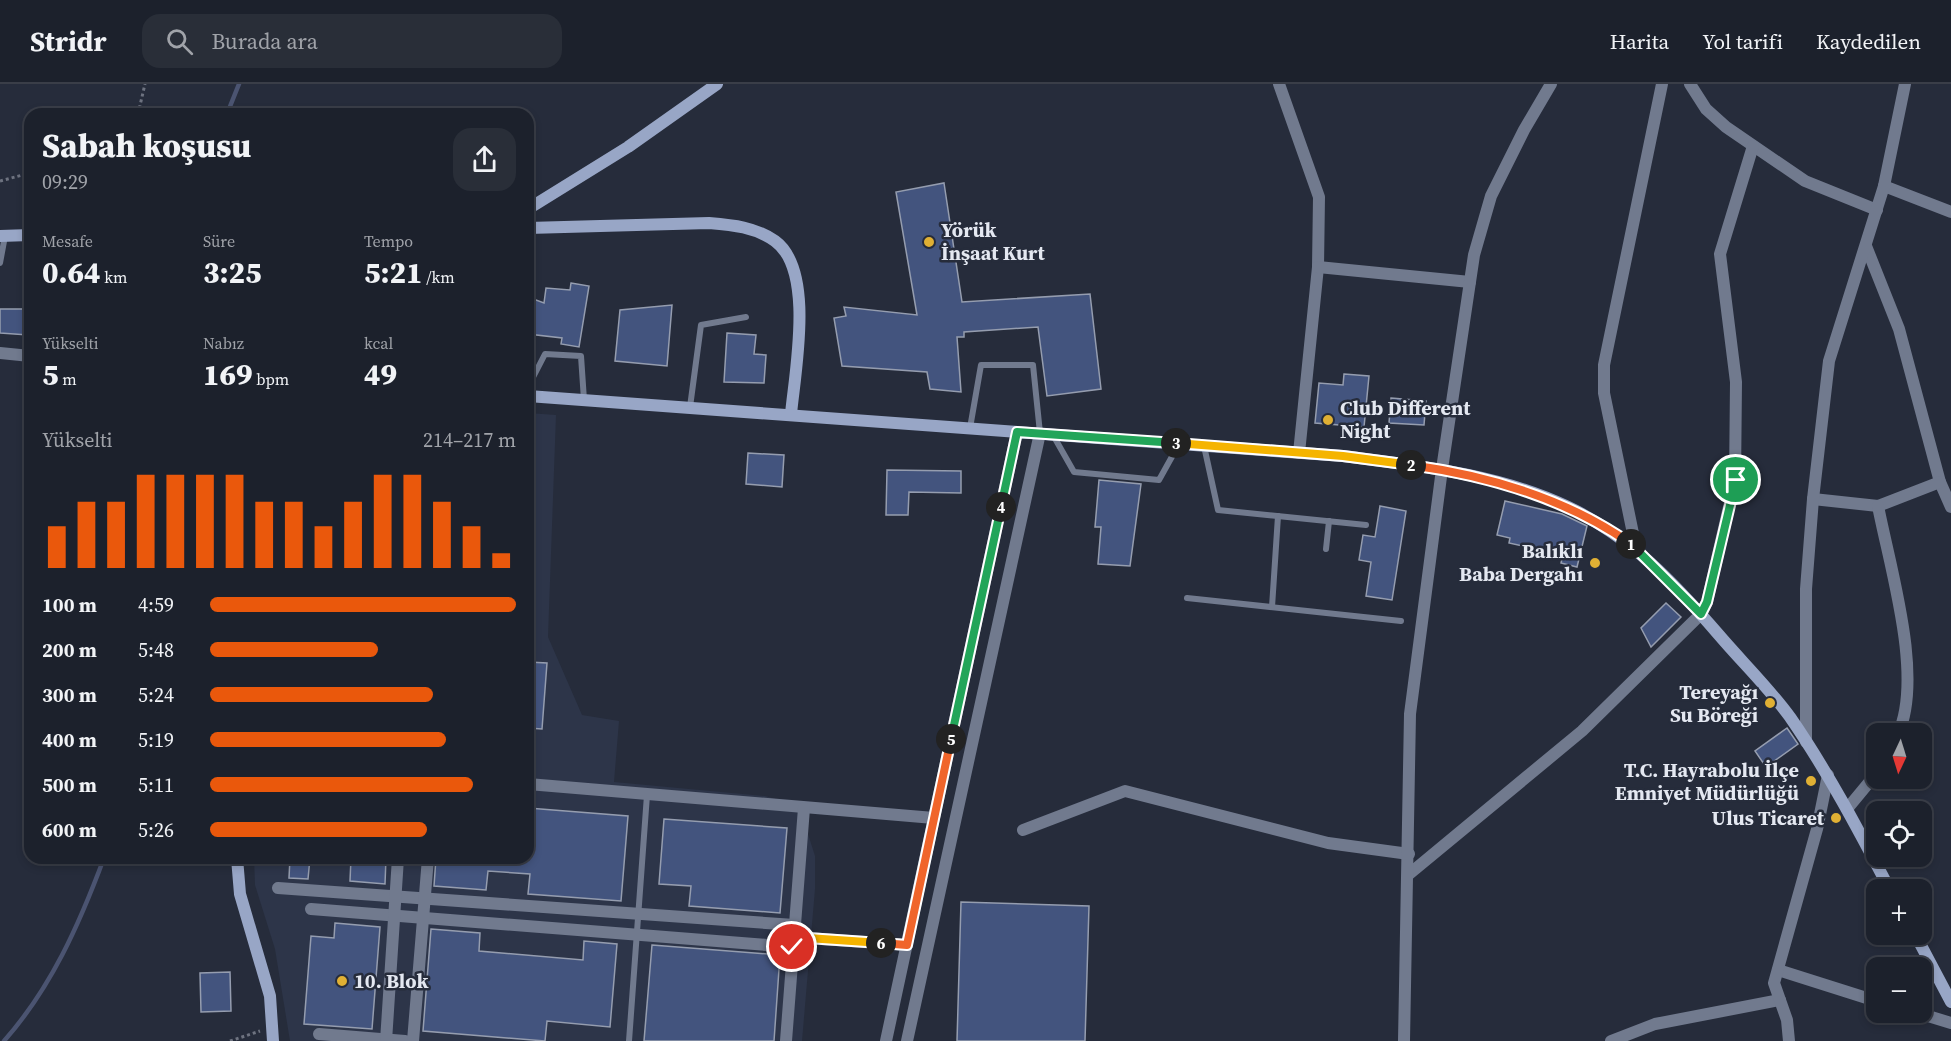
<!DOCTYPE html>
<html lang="tr">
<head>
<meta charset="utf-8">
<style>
  body { margin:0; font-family:"Source Serif 4",serif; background:#292e38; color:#f1f3f6; height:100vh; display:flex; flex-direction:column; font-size:22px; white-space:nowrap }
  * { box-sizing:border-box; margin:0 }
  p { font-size:20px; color:#a0a3a9 }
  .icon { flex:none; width:33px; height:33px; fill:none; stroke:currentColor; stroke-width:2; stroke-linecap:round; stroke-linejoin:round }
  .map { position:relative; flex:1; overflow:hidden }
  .details { position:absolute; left:24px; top:24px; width:510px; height:756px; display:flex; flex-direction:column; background:#1c212c; border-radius:18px; box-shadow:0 3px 9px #0003,0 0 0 2px #3a3e48 }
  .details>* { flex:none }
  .needle { width:39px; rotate:184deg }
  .fabs { position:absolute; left:1866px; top:639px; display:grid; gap:12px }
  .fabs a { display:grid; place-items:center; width:66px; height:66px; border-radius:12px; background:#1c212c; box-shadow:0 3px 9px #0003,0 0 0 2px #3a3e48; font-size:30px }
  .pin { position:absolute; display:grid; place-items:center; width:51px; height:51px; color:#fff; margin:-26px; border:3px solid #fff; border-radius:50%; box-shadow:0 2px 6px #0007 }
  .km { position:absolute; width:30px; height:30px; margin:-15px; border-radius:50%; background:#222; color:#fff; font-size:16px; line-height:30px; text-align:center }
  .round { display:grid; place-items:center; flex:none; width:63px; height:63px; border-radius:18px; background:#292e38 }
  .overview { display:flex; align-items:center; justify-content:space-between; height:102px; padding:0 18px }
  h1 { font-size:33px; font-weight:800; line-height:45px }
  .metrics { display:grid; grid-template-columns:repeat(3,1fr); gap:9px; height:102px; padding:6px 18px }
  .metrics div { display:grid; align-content:center }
  .metrics b { font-size:30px; font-weight:800 }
  .metrics small { font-size:16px; font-weight:400 }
  .metrics p { font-size:16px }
  .chart { height:168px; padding:12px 18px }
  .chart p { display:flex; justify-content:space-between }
  .chart svg { width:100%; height:108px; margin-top:6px; stroke:#ea580c; stroke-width:6 }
  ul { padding:0 18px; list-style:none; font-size:20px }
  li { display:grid; grid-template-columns:96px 72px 1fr; align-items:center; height:45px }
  li i { height:15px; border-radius:8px; background:#ea580c }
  header { display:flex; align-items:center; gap:36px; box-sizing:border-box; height:84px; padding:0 30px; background:#1c212c; border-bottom:2px solid #3a3e48 }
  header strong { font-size:28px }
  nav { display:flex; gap:33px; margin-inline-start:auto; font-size:21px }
  .search { width:420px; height:54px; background:#292e38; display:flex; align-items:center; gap:15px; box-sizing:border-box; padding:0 21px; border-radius:18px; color:#a0a3a9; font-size:22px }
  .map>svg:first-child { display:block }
  .built { fill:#2d3549 }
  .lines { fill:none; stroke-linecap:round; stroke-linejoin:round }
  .stream { stroke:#4b5471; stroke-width:4.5 }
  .building { fill:#43547e; stroke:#959daf; stroke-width:1.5 }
  .path { stroke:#6e7380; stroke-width:3; stroke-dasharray:3 3; stroke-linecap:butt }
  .service { stroke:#717a8e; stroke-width:6 }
  .minor { stroke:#717a8e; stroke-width:12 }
  .tertiary { stroke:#717a8e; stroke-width:12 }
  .secondary { stroke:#98a6c6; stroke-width:12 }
  .split-1-casing { stroke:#fff; stroke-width:12 }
  .split-2-casing { stroke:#fff; stroke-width:12 }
  .split-3-casing { stroke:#fff; stroke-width:12 }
  .split-4-casing { stroke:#fff; stroke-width:12 }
  .split-5-casing { stroke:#fff; stroke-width:12 }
  .split-6-casing { stroke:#fff; stroke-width:12 }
  .split-7-casing { stroke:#fff; stroke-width:12 }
  .split-1 { stroke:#22a559; stroke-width:8 }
  .split-2 { stroke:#f0652b; stroke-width:8 }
  .split-3 { stroke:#f5b400; stroke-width:8 }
  .split-4 { stroke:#22a559; stroke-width:8 }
  .split-5 { stroke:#22a559; stroke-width:8 }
  .split-6 { stroke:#f0652b; stroke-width:8 }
  .split-7 { stroke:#f5b400; stroke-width:8 }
  .poi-dot { fill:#e0b034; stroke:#262c3b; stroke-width:2 }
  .labels { text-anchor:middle; stroke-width:5; stroke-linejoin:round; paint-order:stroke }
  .poi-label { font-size:20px; font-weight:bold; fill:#e4e8f1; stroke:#262c3b; text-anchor:end }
</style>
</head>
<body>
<header>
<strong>Stridr</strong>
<div class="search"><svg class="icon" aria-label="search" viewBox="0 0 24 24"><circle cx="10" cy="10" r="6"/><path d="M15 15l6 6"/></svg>Burada ara</div>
<nav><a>Harita</a><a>Yol tarifi</a><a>Kaydedilen</a></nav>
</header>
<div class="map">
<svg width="1951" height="957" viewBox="0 0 1951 957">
  <rect width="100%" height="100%" fill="#262c3b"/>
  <polygon class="built" points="528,329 556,331 548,553 582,631 619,637 614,698 765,712 786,718 802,731 815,772 815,805 802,957 290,957 275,865 255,801 254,774 528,774"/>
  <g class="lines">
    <g class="stream">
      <polyline points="227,30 239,0"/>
      <path d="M4,957c47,-53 75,-116 100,-183"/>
    </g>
  </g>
  <g class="building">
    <polygon points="944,99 962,218 1090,210 1101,305 1047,312 1038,243 964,248 964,253 957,253 961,308 930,305 927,288 842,282 834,234 846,232 844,223 917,231 896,108"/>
    <polygon points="571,199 589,202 579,263 561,260 562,254 528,250 528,213 544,219 546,204 570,206"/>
    <polygon points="672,221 667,282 615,277 620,226"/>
    <polygon points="0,225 29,225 28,251 0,249"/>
    <polygon points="727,249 756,251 754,270 766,271 764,299 724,298"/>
    <polygon points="1344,290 1369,292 1364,343 1315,339 1319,299 1343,301"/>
    <polygon points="1391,314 1426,317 1424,341 1389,339"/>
    <polygon points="748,369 784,371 782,403 746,400"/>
    <polygon points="887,386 961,387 961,409 909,408 908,431 886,431"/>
    <polygon points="1099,396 1141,400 1130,482 1098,480 1101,443 1095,443"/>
    <polygon points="1505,417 1562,430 1587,442 1577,483 1561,479 1563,471 1509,459 1510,454 1497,451"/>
    <polygon points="1380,422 1406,427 1392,516 1366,512 1371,478 1359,476 1363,451 1375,453"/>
    <polygon points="1666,519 1681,533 1651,563 1641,544"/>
    <polygon points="528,578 547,579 542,645 528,644"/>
    <polygon points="1787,644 1798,660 1766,683 1755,667"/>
    <polygon points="528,724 628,732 621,817 528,810 530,790 488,787 486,806 434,802 436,774 528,774"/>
    <polygon points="664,735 787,744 780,829 689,822 691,802 659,800"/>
    <polygon points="290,774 310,774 308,795 289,794"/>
    <polygon points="351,774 386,774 385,800 350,797"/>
    <polygon points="961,818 1089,822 1085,957 957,957"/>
    <polygon points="335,839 380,843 372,945 304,940 311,852 334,854"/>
    <polygon points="431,845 480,849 479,867 583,876 584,857 617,860 610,943 547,937 545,957 423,947"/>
    <polygon points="652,861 780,871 774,957 644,957"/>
    <polygon points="230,888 231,927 201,928 200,889"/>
  </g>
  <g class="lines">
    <g class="path">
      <polyline points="138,30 145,0"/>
      <polyline points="0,97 30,89"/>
      <polyline points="230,957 260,947"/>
    </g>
    <g class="service">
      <polyline points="0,179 5,152"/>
      <polyline points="528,303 545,270 581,272 584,316"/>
      <polyline points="690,323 701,241 746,233"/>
      <polyline points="970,344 981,281 1033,281 1040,349"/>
      <polyline points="1053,351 1074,388 1159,396 1179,360"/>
      <polyline points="1204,362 1218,426 1366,441"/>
      <polyline points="1326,465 1329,437"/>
      <polyline points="1187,514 1401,537"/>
      <polyline points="1272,523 1278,432"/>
      <polyline points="629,957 647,711"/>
    </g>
    <g class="minor">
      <polyline points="1279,0 1319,113 1318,183 1299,369"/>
      <polyline points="1690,0 1706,25 1726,43 1805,97 1877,126"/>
      <polyline points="1884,102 1951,128"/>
      <polyline points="1866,162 1899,245 1940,398 1951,423"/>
      <polyline points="1318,183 1470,198"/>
      <polyline points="0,269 30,272"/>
      <polyline points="1813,415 1878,422 1940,398"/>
      <path d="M1878,422c12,62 46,171 20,228"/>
      <polyline points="1636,464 1604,309 1604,281 1662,0"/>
      <polyline points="1806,658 1806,505 1813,415 1829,277 1884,102 1905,0"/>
      <polyline points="528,700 934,734"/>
      <polyline points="1847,725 1876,690"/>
      <polyline points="1023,746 1125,707 1328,759 1409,770"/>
      <polyline points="1408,791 1582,647 1701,530 1707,518 1735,397 1736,298 1720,170 1753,62"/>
      <polyline points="278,804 794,841"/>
      <polyline points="311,825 792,863"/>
      <polyline points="793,853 907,861"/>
      <polyline points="1778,886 1876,917"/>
      <polyline points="1915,928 1951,939"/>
      <polyline points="319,950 405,957"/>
      <polyline points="386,957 398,774"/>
      <polyline points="413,957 428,774"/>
      <polyline points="786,957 804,724"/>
      <polyline points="1404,957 1410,630 1442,385 1474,171 1491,112 1524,46 1551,0"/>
      <polyline points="1611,957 1655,940 1780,916"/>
      <polyline points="1789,957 1787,936 1774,899 1817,745 1828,691"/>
    </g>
    <g class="tertiary">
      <polyline points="886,957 1017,348"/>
      <polyline points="907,957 1040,349"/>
    </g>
    <g class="secondary">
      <polyline points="528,125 628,63 717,0"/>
      <path d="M528,144l181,-5c24,2 46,4 66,18 40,29 20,130 16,173"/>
      <polyline points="0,152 30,151"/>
      <path d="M528,312l815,60c76,10 156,18 225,51 62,29 107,77 151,128 23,27 50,53 71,82 38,55 69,114 100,173"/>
      <polyline points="237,774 240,810 270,912 273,957"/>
      <polyline points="1915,850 1951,918"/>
    </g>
  </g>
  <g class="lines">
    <g class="split-1-casing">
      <polyline id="split-1" points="1631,460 1701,530 1707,518 1736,396"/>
    </g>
    <g class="split-2-casing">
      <path id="split-2" d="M1411,381c79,11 155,33 220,79"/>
    </g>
    <g class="split-3-casing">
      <polyline id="split-3" points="1176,359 1343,372 1411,381"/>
    </g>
    <g class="split-4-casing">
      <polyline id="split-4" points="1001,423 1017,348 1176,359"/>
    </g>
    <g class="split-5-casing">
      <polyline id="split-5" points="951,655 1001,423"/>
    </g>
    <g class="split-6-casing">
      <polyline id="split-6" points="881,859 907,861 951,655"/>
    </g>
    <g class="split-7-casing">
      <polyline id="split-7" points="792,863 793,853 881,859"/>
    </g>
    <use href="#split-1" class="split-1"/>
    <use href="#split-2" class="split-2"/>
    <use href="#split-3" class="split-3"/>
    <use href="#split-4" class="split-4"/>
    <use href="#split-5" class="split-5"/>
    <use href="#split-6" class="split-6"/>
    <use href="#split-7" class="split-7"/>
  </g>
  <g class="poi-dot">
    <circle cx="929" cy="158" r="6"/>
    <circle cx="1328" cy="336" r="6"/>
    <circle cx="1595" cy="479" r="6"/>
    <circle cx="1770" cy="619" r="6"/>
    <circle cx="1811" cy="697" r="6"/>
    <circle cx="1836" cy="734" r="6"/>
    <circle cx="342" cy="897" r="6"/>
  </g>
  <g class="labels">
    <g class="poi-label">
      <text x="941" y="153" text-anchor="start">Yörük<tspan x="941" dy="23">İnşaat Kurt</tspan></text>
      <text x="1340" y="331" text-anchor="start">Club Different<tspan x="1340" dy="23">Night</tspan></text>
      <text x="1583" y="474">Balıklı<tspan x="1583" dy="23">Baba Dergahı</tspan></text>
      <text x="1758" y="615">Tereyağı<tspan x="1758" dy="23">Su Böreği</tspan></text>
      <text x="1799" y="693">T.C. Hayrabolu İlçe<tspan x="1799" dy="23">Emniyet Müdürlüğü</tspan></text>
      <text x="1824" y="741">Ulus Ticaret</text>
      <text x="354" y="904" text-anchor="start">10. Blok</text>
    </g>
  </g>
</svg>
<div class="fabs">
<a><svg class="needle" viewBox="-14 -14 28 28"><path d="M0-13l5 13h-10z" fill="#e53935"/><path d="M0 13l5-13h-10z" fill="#a0a3a9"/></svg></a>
<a><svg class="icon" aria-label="locate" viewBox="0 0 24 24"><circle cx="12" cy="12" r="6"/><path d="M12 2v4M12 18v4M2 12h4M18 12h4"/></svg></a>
<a>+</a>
<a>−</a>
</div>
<div class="pin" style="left:1736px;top:396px;background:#1e9e55"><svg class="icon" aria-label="arrive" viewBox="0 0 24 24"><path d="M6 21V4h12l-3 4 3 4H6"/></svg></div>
<div class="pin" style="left:792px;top:863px;background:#d93025"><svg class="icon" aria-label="check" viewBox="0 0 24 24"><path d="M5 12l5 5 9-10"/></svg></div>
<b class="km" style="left:1631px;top:460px">1</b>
<b class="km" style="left:1411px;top:381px">2</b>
<b class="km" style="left:1176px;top:359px">3</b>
<b class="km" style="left:1001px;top:423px">4</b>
<b class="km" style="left:951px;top:655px">5</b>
<b class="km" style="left:881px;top:859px">6</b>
<section class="details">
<div class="overview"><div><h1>Sabah koşusu</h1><p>09:29</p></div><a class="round"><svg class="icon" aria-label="share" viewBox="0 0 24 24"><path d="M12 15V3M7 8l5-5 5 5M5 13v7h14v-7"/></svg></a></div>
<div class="metrics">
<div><p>Mesafe</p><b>0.64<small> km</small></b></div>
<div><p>Süre</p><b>3:25</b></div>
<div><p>Tempo</p><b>5:21<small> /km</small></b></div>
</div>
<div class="metrics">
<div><p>Yükselti</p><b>5<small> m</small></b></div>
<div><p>Nabız</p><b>169<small> bpm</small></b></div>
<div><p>kcal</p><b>49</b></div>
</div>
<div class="chart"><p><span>Yükselti</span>214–217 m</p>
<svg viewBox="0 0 160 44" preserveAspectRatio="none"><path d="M5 44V27M15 44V17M25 44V17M35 44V6M45 44V6M55 44V6M65 44V6M75 44V17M85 44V17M95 44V27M105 44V17M115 44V6M125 44V6M135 44V17M145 44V27M155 44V38"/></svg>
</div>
<ul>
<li><b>100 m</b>4:59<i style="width:100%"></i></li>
<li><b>200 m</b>5:48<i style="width:55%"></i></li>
<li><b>300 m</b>5:24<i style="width:73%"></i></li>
<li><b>400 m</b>5:19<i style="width:77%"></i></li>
<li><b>500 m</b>5:11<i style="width:86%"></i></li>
<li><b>600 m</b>5:26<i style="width:71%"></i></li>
</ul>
</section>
</div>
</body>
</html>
